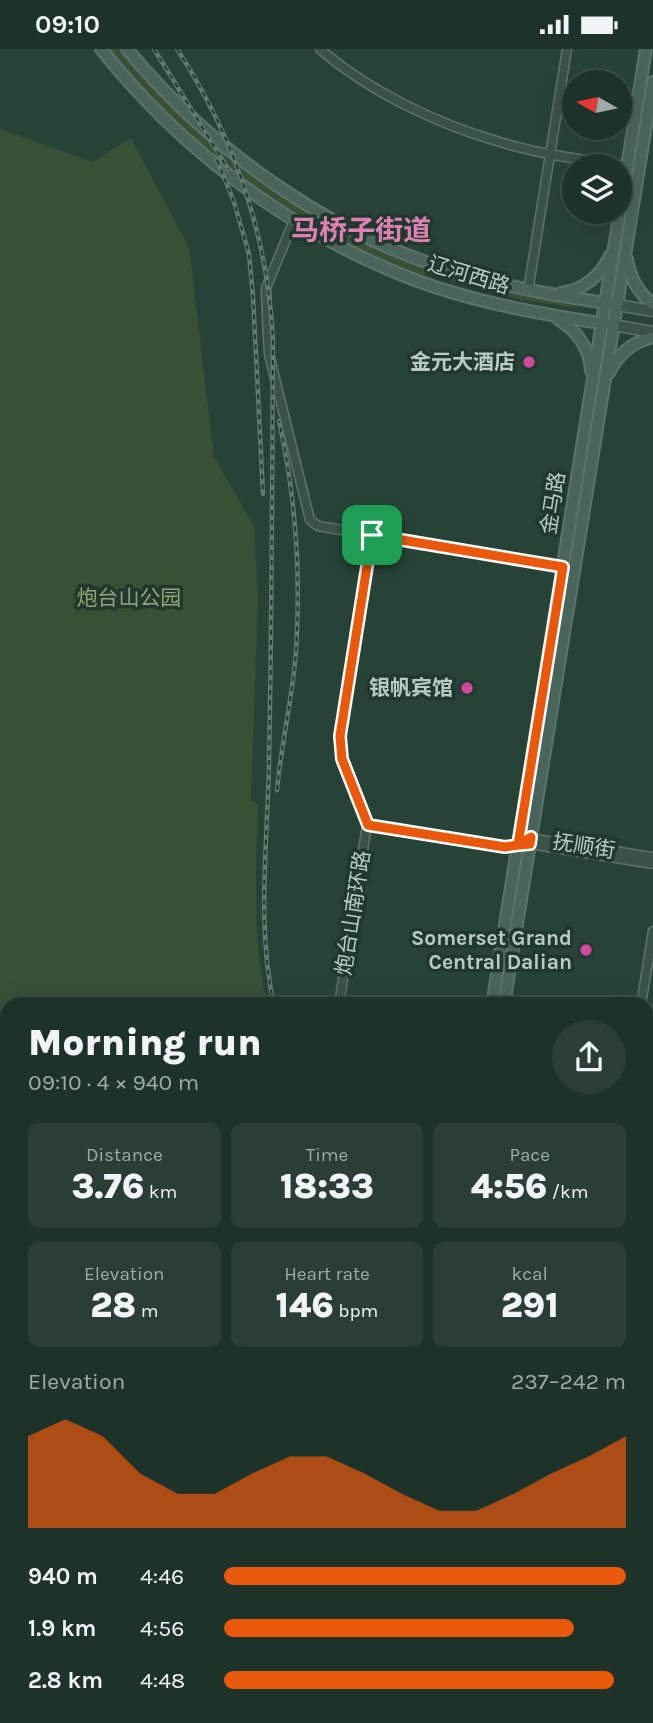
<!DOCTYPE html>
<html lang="en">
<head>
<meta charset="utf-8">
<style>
  body { margin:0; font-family:Karla,"Noto Sans SC",sans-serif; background:#2a3e35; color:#f1f3f6; height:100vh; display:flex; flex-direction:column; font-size:26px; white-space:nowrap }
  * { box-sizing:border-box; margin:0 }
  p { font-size:23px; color:#a0aaa8 }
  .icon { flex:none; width:38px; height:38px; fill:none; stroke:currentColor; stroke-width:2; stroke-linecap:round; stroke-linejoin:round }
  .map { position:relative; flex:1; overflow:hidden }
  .details { position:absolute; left:0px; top:948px; width:654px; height:726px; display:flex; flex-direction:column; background:#1d3229; border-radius:21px 21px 0 0; box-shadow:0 7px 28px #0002,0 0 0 2px #3b4d46 }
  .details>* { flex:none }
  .needle { width:46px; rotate:279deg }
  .buttons { position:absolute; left:562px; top:21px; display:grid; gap:14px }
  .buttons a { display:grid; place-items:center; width:70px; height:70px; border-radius:50%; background:#1d3229; box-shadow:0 7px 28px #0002,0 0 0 2px #3b4d46; font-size:35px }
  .pin { position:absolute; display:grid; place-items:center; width:60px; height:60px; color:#fff; margin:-30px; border-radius:14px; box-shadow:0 4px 10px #0006 }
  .round { display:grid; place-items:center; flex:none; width:74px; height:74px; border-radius:37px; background:#2a3e35 }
  .head { display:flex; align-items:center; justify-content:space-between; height:119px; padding:0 28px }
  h1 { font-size:38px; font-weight:800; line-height:52px }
  .stats { display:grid; grid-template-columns:repeat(3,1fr); gap:10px; height:119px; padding:7px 28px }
  .stats div { display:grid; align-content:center; border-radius:10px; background:#2a3e35; text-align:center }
  .stats b { font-size:35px; font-weight:800 }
  .stats small { font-size:19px; font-weight:400 }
  .stats p { font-size:19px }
  .chart { height:196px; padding:14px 28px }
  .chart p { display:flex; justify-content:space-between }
  .chart svg { width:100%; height:126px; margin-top:7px; fill:#ea580c; opacity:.7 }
  ul { padding:0 28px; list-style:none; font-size:23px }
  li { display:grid; grid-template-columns:112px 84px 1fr; align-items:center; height:52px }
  li i { height:18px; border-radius:9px; background:#ea580c }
  .status { display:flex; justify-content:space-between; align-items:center; height:49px; padding:0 35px; background:#1d3229; direction:ltr }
  .status svg { height:19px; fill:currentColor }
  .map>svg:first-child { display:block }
  .green { fill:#385036 }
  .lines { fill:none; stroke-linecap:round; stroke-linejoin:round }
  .minor-casing { stroke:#5c736a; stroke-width:11 }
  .tertiary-casing { stroke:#5c736a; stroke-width:13 }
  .secondary-casing { stroke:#5c736a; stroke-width:14 }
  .minor { stroke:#3b5249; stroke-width:8 }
  .tertiary { stroke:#3b5249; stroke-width:10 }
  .secondary { stroke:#49655b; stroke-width:10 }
  .rail-casing { stroke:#5f7b70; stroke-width:4.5 }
  .rail { stroke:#20382e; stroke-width:2; stroke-dasharray:5; stroke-linecap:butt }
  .route-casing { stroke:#fff; stroke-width:14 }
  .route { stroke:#ea580c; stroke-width:9 }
  .hotel-dot { fill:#d1479c; stroke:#20382e; stroke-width:2.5 }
  .labels { text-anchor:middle; stroke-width:7; stroke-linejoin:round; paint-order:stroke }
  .street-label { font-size:21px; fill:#b8ccc5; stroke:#20382e }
  .poi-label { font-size:21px; font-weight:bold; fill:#b8ccc5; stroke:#20382e; text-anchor:end }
  .park-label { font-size:21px; fill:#96a276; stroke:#20382e }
  .district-label { font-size:28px; font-weight:bold; fill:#dd80b2; stroke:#20382e }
</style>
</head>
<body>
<div class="status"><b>09:10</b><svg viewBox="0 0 49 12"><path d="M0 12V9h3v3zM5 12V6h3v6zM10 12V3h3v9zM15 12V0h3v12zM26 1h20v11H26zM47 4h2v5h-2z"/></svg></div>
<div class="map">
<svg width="653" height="1674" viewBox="0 0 653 1674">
  <rect width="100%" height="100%" fill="#274337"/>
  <g class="green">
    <polygon points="106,0 120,0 153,34 284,147 466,230 523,245 576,255 577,259 522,251 432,227 416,226 331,188 304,173 256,140 187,84 160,61"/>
    <path d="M0,80l93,33 38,-24 58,109 25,210 40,69 4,71 -7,204 7,3c-2,67 -6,135 9,200l-260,1v24l-7,-11z"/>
  </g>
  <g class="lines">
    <g class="minor-casing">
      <g id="minor">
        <path d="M320,0c50,43 117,75 180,93 42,13 85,18 127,24"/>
        <polyline points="294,171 266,239 267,271 269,305 310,471 318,477 563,518"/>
        <polyline points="528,242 567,0"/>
        <polyline points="367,776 505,798 530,795 653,815"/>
        <polyline points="529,789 653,808"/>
        <polyline points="339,956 367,776 342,710 340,687 372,487"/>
        <polyline points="641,956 653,882"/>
        <polyline points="0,1503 7,1501"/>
        <polyline points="648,1593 653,1594"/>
        <polyline points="526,1674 527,1668"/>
      </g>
    </g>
    <g class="tertiary-casing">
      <g id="tertiary">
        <polyline points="617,256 653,262"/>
        <polyline points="614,276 653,283"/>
        <polyline points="0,1350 7,1386"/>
        <polyline points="648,1370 653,1371"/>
        <polyline points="0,1398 7,1397"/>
        <polyline points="0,1409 7,1445"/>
        <polyline points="50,1668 51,1674"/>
        <polyline points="62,1668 63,1674"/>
      </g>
    </g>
    <g class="secondary-casing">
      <g id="secondary">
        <path d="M101,0c77,96 176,173 289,221 69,30 144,43 217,54"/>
        <path d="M127,0c81,98 196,181 317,219 55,18 110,27 167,36"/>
        <path d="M627,210c3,18 11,34 26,45"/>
        <path d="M561,244c22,-3 39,-17 49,-37"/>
        <path d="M558,270c19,12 32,30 33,52"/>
        <path d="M609,324c9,-19 23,-31 44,-36"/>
        <polyline points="492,956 646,0"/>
        <polyline points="504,956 653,33"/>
        <polyline points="376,1674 377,1668"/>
        <polyline points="389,1674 390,1668"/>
      </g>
    </g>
    <use href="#minor" class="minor"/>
    <use href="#tertiary" class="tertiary"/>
    <use href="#secondary" class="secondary"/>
    <g class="rail-casing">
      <g id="rail">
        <polyline points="154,0 228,120"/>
        <path d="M177,0c58,89 90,184 96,290 -1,140 -1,281 -4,421 -1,80 -13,165 5,245"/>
        <polyline points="217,111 234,153 249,205 253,247 263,445"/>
        <path d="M277,741c5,-54 19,-106 20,-160 3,-69 -3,-141 -18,-209"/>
        <polyline points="353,1674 354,1668"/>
      </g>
    </g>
    <use href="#rail" class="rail"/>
  </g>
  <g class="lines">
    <g class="route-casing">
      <polyline id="route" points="372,486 340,687 342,710 368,776 505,798 518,796 531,788 530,795 518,796 563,518 372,486"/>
    </g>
    <use href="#route" class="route"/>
  </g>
  <g class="hotel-dot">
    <circle cx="529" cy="313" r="7"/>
    <circle cx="467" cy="639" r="7"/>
    <circle cx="586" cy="901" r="7"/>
  </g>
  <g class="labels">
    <g class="street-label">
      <text transform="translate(469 226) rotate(17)" y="7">辽河西路</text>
      <text transform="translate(553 454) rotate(-81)" y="7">金马路</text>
      <text transform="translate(584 797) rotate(9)" y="7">抚顺街</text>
      <text transform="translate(353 864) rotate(-81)" y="7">炮台山南环路</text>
    </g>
    <g class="poi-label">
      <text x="515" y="320">金元大酒店</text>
      <text x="453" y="646">银帆宾馆</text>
      <text x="572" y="896">Somerset Grand<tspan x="572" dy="24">Central Dalian</tspan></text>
    </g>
    <g class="park-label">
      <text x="129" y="556">炮台山公园</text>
    </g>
    <g class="district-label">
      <text x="361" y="191">马桥子街道</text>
    </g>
  </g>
</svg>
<div class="buttons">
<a><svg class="needle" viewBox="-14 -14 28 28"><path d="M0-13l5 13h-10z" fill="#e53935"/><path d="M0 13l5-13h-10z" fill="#a0aaa8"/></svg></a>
<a><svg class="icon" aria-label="layers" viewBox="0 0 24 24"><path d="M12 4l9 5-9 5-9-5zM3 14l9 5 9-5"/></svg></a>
</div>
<div class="pin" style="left:372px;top:486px;background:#1e9e55"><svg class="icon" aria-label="arrive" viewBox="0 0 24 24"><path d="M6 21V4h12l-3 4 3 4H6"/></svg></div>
<section class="details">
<div class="head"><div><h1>Morning run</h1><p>09:10 · 4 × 940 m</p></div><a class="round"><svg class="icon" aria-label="share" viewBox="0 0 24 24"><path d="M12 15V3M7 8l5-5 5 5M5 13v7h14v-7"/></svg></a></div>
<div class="stats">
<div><p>Distance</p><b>3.76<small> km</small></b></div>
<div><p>Time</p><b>18:33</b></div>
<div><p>Pace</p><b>4:56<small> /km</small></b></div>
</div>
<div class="stats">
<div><p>Elevation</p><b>28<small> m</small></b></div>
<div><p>Heart rate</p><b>146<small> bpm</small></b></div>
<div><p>kcal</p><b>291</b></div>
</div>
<div class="chart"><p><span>Elevation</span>237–242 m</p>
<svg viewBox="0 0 160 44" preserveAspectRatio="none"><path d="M0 44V12L10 6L20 12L30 25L40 32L50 32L60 25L70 19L80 19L90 25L100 32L110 38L120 38L130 32L140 25L150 19L160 12V44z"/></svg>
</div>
<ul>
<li><b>940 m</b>4:46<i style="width:100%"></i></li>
<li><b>1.9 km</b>4:56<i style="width:87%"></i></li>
<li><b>2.8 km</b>4:48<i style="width:97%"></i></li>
</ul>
</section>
</div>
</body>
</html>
